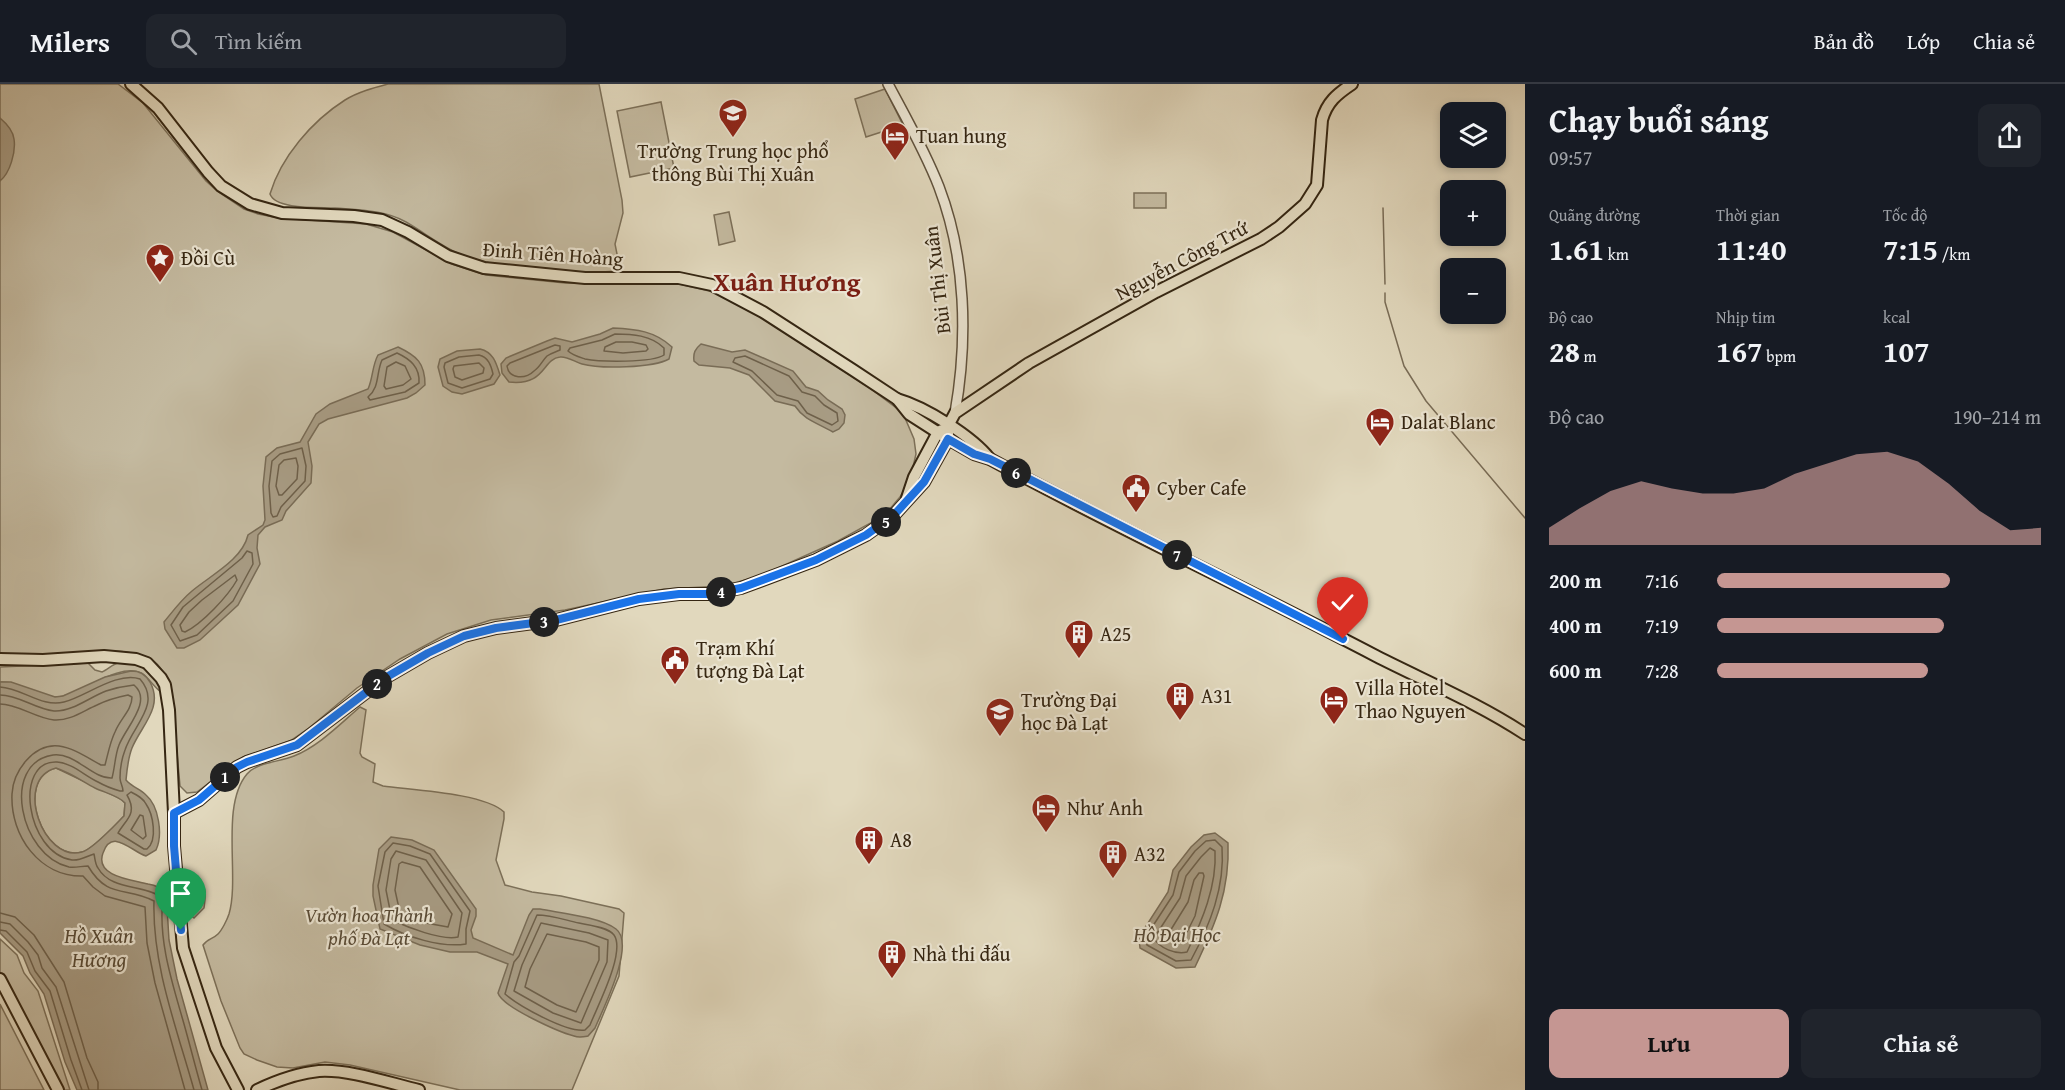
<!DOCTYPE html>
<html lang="vi">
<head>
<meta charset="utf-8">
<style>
  body { margin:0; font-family:"Gentium Book Plus",serif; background:#20242c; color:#f1f3f6; height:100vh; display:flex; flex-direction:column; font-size:22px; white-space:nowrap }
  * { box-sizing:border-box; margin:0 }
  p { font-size:20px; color:#9ea1a6 }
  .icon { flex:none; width:33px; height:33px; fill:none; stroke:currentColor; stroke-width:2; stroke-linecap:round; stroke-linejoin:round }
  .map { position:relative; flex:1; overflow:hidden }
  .drawer { display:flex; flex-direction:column; background:#171b24; width:540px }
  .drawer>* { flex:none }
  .controls { position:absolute; left:1440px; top:18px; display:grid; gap:12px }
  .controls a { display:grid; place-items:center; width:66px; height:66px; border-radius:12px; background:#171b24; box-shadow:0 3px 9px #0003; font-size:30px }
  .pin { position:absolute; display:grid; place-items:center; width:51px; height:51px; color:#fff; margin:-62px -26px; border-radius:50% 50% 50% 0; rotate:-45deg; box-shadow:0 0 6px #0007 }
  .pin .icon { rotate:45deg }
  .km { position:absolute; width:30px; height:30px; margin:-15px; border-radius:50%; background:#222; color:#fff; font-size:16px; line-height:30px; text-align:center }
  .round { display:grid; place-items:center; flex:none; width:63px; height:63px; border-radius:12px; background:#20242c }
  .head { display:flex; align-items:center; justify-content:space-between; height:102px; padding:0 24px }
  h1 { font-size:33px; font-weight:700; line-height:45px }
  .metrics { display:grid; grid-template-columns:repeat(3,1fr); gap:9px; height:102px; padding:6px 24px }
  .metrics div { display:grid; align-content:center }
  .metrics b { font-size:30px; font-weight:700 }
  .metrics small { font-size:16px; font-weight:400 }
  .metrics p { font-size:16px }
  .chart { height:168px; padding:12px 24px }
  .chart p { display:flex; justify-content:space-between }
  .chart svg { width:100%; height:108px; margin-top:6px; fill:#c59692; opacity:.7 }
  .action { display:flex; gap:12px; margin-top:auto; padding:12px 24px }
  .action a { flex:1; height:69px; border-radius:12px; background:#c59692; color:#111; font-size:24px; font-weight:700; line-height:69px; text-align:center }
  .action a+a { background:#20242c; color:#f1f3f6 }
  ul { padding:0 24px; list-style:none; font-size:20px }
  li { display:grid; grid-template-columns:96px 72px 1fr; align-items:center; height:45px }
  li i { height:15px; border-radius:8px; background:#c59692 }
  header { display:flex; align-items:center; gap:36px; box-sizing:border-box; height:84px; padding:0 30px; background:#171b24; border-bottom:2px solid #363941 }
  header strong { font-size:28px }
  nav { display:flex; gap:33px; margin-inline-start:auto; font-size:21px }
  .search { width:420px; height:54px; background:#20242c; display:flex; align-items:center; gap:15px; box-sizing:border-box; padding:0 21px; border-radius:12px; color:#9ea1a6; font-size:22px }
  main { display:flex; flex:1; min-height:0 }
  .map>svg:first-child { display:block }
  .green { fill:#c4baa0; stroke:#7c7059; stroke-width:1.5 }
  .water { fill:#a79b83; stroke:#796c56; stroke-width:1.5; fill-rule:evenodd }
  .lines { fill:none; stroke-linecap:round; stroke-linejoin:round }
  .shore { stroke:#6e604a; stroke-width:1.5 }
  .stream { stroke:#796c56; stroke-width:1.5 }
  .minor-casing { stroke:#60523d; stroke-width:12 }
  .major-casing { stroke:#352612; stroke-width:14 }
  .minor { stroke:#ece6d4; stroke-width:9 }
  .major { stroke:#e1d8bd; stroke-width:10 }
  .route-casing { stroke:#fff; stroke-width:12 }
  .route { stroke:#1a73e8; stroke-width:8 }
  .labels { text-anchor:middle; stroke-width:4.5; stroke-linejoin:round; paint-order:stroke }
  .poi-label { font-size:20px; fill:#352612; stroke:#ece6d4; text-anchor:start }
  .street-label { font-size:20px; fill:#352612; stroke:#ece6d4 }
  .park-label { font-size:20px; font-style:italic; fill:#594b36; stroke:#ece6d4 }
  .water-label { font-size:21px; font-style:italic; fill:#574934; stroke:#ece6d4 }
  .district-label { font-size:26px; font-weight:bold; fill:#7a1f14; stroke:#ece6d4 }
</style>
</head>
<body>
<header>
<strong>Milers</strong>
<div class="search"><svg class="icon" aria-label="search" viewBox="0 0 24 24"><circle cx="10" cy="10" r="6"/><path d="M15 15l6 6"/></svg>Tìm kiếm</div>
<nav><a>Bản đồ</a><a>Lớp</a><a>Chia sẻ</a></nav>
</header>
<main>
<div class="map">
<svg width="1525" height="1006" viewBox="0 0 1525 1006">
  <rect width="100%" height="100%" fill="#e1d8bd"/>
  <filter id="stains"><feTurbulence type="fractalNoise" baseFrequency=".00333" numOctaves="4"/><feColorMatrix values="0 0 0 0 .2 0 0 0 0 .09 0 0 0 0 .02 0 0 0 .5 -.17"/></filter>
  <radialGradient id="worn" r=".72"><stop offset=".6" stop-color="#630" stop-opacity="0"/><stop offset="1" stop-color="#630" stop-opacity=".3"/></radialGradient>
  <g class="green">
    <path d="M0,0h118l25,19 63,78 11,10 27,18 14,5 21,4 87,6 27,8 59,32 34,11 79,8 114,1 39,9 44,25 105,68 32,24 6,8 9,21 2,15 -3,13 -5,16 -8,14 -11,13 -11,9 -40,22 -78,35 -37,10 -59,3 -99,21 -74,10 -44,14 -47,25 -43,29 -48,40 -19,13 -47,16 -46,35 -10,1 -7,-7 -9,-100c-6,-11 -11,-23 -23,-28 -30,-15 -87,-1 -120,-2 -9,0 -19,-1 -28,-2z"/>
    <path d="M388,0h211l23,116 1,13 -8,31 5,25 -3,2c-42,4 -115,-1 -155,-16 -20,-8 -37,-22 -56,-33 -22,-12 -47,-12 -71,-14 -16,-1 -59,2 -65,-14 11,-37 42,-73 75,-94 13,-8 28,-12 43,-16z"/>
    <polygon points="885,5 903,41 866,53 855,15"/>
    <polygon points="661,18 674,84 630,93 617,27"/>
    <rect x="1134" y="109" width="32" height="15"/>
    <polygon points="729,128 735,157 719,161 714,131"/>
    <path d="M88,579l7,7 7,2c5,-2 11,-8 16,-9 20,-3 38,10 43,29 -7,-5 -13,-15 -20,-19 -22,-11 -63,23 -83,24 -20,1 -37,-16 -58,-15v-15z"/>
    <path d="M360,623l6,3 -6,43 2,4 13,7 -2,18 10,4c28,4 101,7 121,26v7l-8,41 9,25 27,7 29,4 58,13 5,4 -5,63 -47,114h-112l-110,-25 -25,-3 -32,6 -16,-1 -20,-7 -13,-6 -4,-6 -19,-47 -18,-56c4,-6 10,-6 15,-11 4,-4 9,-14 11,-20 11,-37 -9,-108 18,-140 10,-12 33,-12 47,-18 25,-10 46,-32 66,-49z"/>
    <path d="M56,684l65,31 4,4 -1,13c-8,9 -32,34 -42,36 -39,11 -69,-73 -26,-84z"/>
    <path d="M192,795c16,7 14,13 12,29l-10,10 -6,-5 -1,-33z"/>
    <polygon points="0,855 17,871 24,889 38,907 70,1006 62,1006 0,895"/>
    <polygon points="0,920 44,1006 0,1006"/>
  </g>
  <g class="water">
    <path d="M0,34c6,5 13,13 14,21 2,13 -4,34 -14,42z"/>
    <path d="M613,244c23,1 42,3 59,19l-3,12c-16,9 -69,10 -87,5 -7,-2 -15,-8 -22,-7 -18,2 -14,29 -51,25l-7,-9 -1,-9 5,-6 41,-17 8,-3 17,4 28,-8z"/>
    <path d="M701,260l31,8 13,-2 48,21 13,16 12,4 10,9 14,9 3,6 -1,8 -5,6 -6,3c-15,-9 -28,-11 -38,-26l-20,-5 -26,-26 -19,-7 -31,-3 -5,-4c-1,-8 1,-12 7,-17z"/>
    <path d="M398,263c19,9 27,16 27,38l-9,8 -9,5 -79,21 -9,5 -11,18 4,24 -1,17 -25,28 -4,9 -17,7 -7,8 -1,13 3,16 -22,41 -38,35 -16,8h-7l-12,-19 -1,-7c9,-11 17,-22 28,-31 19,-16 50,-31 56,-56l15,-10 2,-5 -2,-34 3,-29 11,-9 23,-6 16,-28 14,-10 38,-15c5,-11 4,-23 10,-34z"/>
    <path d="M480,265c13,3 16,13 20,26l-6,9 -32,10 -10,-2 -9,-6 -5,-19 2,-8 17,-8z"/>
    <path d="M131,587c9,0 14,3 19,11 14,25 -9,44 -18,66 -4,10 -5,21 -6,32 6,7 14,9 20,15 13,11 17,40 10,55l-10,6c-14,-4 -34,-29 -43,-3 -9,24 31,27 45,31 8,1 15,5 21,11l1,6 -3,6 2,33 8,39 31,111h-131l-12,-28 -21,-68 -14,-21 -7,-17 -23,-23v-251h11l44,15 8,-1 42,-19zM56,684c15,5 26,13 39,20 10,5 23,7 30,15l-1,13c-9,9 -32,34 -42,36 -39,11 -69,-73 -26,-84z"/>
    <path d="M1215,749l13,10c2,48 -13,82 -33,124l-19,1 -36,-20 -1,-11 29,-45 5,-22 18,-23 13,-12z"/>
    <path d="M391,753l21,3 22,10 42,59v7l-5,14 2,8 40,17 16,-40 4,-6h7c20,4 60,8 76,20 20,15 -13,80 -21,99l-7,8c-5,1 -9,2 -14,0 -15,-4 -72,-29 -76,-43l10,-29 -31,-12h-27l-30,-7 -40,-16 -7,-33v-11l6,-36z"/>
  </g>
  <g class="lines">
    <g class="shore">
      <path d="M615,250c17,0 36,1 49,14v7c-12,8 -64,7 -79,4 -6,-2 -13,-4 -17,-8l2,-3 32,-8z"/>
      <polygon points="616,258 632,258 646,261 648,265 646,267 623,269 604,267 605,263"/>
      <path d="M555,261l5,1v4c-4,2 -9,3 -13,6 -5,5 -7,11 -13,15 -8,8 -25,9 -27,-5l3,-3z"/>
      <path d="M397,269c13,6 23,14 22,30l-14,9 -35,8 -2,-3c12,-10 8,-24 14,-37z"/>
      <path d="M479,271c9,2 12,10 14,19l-3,5 -28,9 -14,-5 -4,-16 1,-4 14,-6z"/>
      <polygon points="745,272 789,292 802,308 815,312 824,321 837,329 838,337 832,341 807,329 798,317 777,311 752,287 733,278 735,274"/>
      <polygon points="396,278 405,282 411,295 403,301 386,305 384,302 387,283"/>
      <polygon points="479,279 484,284 483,289 462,296 455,293 453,285 454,282"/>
      <polygon points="302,364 306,382 305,397 281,423 277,432 273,433 271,429 269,402 272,377 280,370"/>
      <polygon points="296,374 298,382 297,395 282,411 279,411 276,402 279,381 284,376"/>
      <polygon points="247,467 252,469 253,480 233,517 197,551 180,557 171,541 183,523 242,474"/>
      <path d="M235,491l2,5c-9,16 -35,44 -52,52l-3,-1 -2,-6 9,-13 13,-12z"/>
      <path d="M0,603c22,1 42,21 64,15 21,-5 53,-31 76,-23 22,25 -7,46 -15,71 -3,8 -5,19 -5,28 0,5 3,8 3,13h-3c-7,-2 -15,-5 -22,-9 -13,-6 -26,-19 -41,-20 -44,-2 -31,91 15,98 8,1 15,-4 22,-6 1,4 1,10 4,14 13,23 46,16 65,30 -5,40 8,81 19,119 7,24 13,49 20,73"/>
      <path d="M0,611c19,0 35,14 54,16 18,1 36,-14 52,-20 9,-3 19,-5 28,-6 19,16 -8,42 -15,60 -4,10 -4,22 -7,33 -20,1 -37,-26 -59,-23 -53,8 -33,101 16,112 6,1 13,-1 19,-1 20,34 39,20 66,35 -2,64 23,128 40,189"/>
      <path d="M0,620c18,0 35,14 54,16 16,1 29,-9 43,-15 10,-5 21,-8 31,-10l4,2c0,13 -12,22 -17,35 -5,10 -7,22 -10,33h-4c-13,-7 -27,-17 -42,-19 -25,-3 -46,25 -47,48 -2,42 28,83 71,82l10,11 12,9 40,11 2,36 8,40 30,107"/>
      <path d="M131,708c6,3 12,6 15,12 7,10 12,36 1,45h-3l-26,-16c8,-14 20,-19 9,-38z"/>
      <polygon points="140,731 143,732 146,752 143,755 131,746"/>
      <path d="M1215,756l7,7c3,40 -12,78 -31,113l-15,1 -29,-16 -2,-7 28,-43 6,-23 16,-21 11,-10z"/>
      <path d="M393,759l17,3 20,8 40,57 -4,18v15c-25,4 -60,-7 -82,-20l-6,-38 7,-34z"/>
      <path d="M1210,764l5,3c2,35 -13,70 -28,101 -11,3 -28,-4 -33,-14l26,-40 6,-22 15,-19z"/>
      <path d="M396,767l30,9 36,53 -4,24c-16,4 -51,-10 -66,-17l-6,-30 5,-31z"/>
      <polygon points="402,778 420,783 452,830 448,843 426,839 400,829 395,806 399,780"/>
      <polygon points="1199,789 1203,789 1204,792 1195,832 1182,858 1178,860 1168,855 1167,852 1188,818 1194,796"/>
      <polyline points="0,829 15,833 34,851 64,898 87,974 98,998 98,1006"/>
      <path d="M537,831c14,0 28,5 42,8 9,2 29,4 35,12 12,17 -17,72 -24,90l-5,5c-18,3 -66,-24 -80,-36l9,-32 5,-6z"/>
      <polyline points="0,838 10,840 28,858 38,871 42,884 56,903 89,1006"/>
      <polygon points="541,839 589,849 608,856 607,878 581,939 553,929 514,907 522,881"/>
      <polyline points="0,846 6,847 27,868 35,887 50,907 71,976 82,1006"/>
      <polygon points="547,850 586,858 599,863 599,876 576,928 557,921 525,903 530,885"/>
    </g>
    <g class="stream">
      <polyline points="1383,124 1385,200"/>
      <polyline points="1385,209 1385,218 1404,282 1426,317 1525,434"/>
    </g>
    <g class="minor-casing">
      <path id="minor" d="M888,0c18,34 37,67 51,103 27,71 29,152 16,226"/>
    </g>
    <g class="major-casing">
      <g id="major">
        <path d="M131,0l27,24 50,64 13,14 29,18 32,9 72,3 28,4 26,12 40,24 36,12 101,10h94l33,7 51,27 90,58 44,29 12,15 39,25 26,15 16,5c127,69 258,130 386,197 49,25 102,47 149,78"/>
        <path d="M897,315c28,8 75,37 93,60"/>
        <polyline points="907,414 914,393 938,348 942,346"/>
        <polyline points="0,575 43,576 104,572 136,575 147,579 161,594 165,601 169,626 174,729 174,762 183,864 216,964 238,1006"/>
        <path d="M174,729l25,-13 38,-33 10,-5 50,-17 88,-67 43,-25 36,-17 32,-8 60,-8 83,-21 40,-5h32l30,-6 75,-28 50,-25 28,-20 30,-33 24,-43v-13l7,-13 74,-50 127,-71 105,-53 18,-12 26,-23 12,-19 5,-65c5,-18 15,-26 30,-36"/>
        <polyline points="0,895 58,1006"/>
        <path d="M257,1006c19,-9 41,-17 62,-19 30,-2 70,12 100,19"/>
      </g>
    </g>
    <use href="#minor" class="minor"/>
    <use href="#major" class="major"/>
  </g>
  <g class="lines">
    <g class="route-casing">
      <polyline id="route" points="181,846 174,762 174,729 199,716 237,683 247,678 297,661 385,594 428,569 464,552 496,544 556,536 639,515 679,510 711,510 741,504 816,476 866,451 894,431 924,398 948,355 974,370 990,375 1343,555"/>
    </g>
    <use href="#route" class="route"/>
  </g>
  <defs>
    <g id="school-pin" transform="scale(1.5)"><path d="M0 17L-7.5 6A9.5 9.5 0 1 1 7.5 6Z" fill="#8f2418" stroke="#ece6d4"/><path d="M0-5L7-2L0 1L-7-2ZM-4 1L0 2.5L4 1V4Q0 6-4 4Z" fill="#fff"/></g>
    <g id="hotel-pin" transform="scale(1.5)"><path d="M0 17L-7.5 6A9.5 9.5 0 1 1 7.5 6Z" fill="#8f2418" stroke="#ece6d4"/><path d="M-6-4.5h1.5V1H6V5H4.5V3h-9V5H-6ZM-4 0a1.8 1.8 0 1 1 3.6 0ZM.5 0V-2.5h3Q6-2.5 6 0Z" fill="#fff"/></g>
    <g id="sight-pin" transform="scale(1.5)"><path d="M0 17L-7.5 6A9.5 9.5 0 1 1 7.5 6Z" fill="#8f2418" stroke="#ece6d4"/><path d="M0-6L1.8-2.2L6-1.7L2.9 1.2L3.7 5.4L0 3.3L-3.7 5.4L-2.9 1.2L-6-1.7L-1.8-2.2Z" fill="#fff"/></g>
    <g id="civic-pin" transform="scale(1.5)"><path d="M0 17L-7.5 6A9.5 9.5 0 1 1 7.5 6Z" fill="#8f2418" stroke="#ece6d4"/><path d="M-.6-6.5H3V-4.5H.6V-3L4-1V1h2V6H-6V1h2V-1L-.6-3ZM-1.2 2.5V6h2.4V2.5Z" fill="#fff"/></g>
    <g id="building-pin" transform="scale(1.5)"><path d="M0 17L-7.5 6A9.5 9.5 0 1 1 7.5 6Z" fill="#8f2418" stroke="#ece6d4"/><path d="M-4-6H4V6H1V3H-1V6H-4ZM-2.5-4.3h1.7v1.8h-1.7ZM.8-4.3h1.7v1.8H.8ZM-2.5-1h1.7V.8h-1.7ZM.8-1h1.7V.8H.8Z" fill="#fff"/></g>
    <g id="university-pin" transform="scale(1.5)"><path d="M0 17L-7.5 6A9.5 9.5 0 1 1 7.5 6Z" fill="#8f2418" stroke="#ece6d4"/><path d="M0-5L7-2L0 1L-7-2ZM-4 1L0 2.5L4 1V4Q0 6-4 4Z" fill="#fff"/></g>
  </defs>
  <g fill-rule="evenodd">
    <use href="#school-pin" x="733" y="29"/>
    <use href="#hotel-pin" x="895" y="52"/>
    <use href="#sight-pin" x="160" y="174"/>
    <use href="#hotel-pin" x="1380" y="338"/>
    <use href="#civic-pin" x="1136" y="404"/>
    <use href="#building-pin" x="1079" y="550"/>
    <use href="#civic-pin" x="675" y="576"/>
    <use href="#building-pin" x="1180" y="612"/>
    <use href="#hotel-pin" x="1334" y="616"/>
    <use href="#university-pin" x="1000" y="628"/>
    <use href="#hotel-pin" x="1046" y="724"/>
    <use href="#building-pin" x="869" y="756"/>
    <use href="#building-pin" x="1113" y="770"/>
    <use href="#building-pin" x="892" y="870"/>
  </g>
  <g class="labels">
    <g class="poi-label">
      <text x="916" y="59">Tuan hung</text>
      <text x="733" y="74" text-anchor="middle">Trường Trung học phổ<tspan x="733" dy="23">thông Bùi Thị Xuân</tspan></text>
      <text x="181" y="181">Đồi Cù</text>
      <text x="1401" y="345">Dalat Blanc</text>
      <text x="1157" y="411">Cyber Cafe</text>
      <text x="1100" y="557">A25</text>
      <text x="696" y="571">Trạm Khí<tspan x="696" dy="23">tượng Đà Lạt</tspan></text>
      <text x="1355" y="611">Villa Hotel<tspan x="1355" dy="23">Thao Nguyen</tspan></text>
      <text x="1201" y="619">A31</text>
      <text x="1021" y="623">Trường Đại<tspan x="1021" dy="23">học Đà Lạt</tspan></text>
      <text x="1067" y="731">Như Anh</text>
      <text x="890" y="763">A8</text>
      <text x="1134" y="777">A32</text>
      <text x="913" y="877">Nhà thi đấu</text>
    </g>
    <g class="street-label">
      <text transform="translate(553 170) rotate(4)" y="7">Đinh Tiên Hoàng</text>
      <text transform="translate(1182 176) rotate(-28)" y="7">Nguyễn Công Trứ</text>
      <text transform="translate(937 196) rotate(-97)" y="7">Bùi Thị Xuân</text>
    </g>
    <g class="park-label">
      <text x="369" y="838">Vườn hoa Thành<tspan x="369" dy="23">phố Đà Lạt</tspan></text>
    </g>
    <g class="water-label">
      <text x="1177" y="858">Hồ Đại Học</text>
      <text x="99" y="859">Hồ Xuân<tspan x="99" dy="24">Hương</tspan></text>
    </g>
    <g class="district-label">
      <text x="787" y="207">Xuân Hương</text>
    </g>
  </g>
  <rect width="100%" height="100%" filter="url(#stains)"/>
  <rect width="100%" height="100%" fill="url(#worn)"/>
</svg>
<div class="controls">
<a><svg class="icon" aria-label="layers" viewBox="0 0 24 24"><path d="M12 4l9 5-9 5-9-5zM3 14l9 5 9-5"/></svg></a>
<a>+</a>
<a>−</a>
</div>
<div class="pin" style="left:181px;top:846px;background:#1e9e55"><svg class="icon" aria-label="arrive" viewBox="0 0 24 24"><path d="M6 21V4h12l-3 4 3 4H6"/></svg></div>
<div class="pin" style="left:1343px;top:555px;background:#d93025"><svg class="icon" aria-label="check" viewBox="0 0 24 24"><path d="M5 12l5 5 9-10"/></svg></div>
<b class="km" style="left:225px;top:693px">1</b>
<b class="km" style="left:377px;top:600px">2</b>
<b class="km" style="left:544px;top:538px">3</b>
<b class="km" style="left:721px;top:508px">4</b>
<b class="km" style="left:886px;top:438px">5</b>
<b class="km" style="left:1016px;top:389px">6</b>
<b class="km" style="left:1177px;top:471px">7</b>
</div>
<section class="drawer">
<div class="head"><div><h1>Chạy buổi sáng</h1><p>09:57</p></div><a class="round"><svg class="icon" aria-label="share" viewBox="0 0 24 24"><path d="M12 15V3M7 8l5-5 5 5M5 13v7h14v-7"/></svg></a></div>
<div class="metrics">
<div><p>Quãng đường</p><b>1.61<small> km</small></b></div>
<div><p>Thời gian</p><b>11:40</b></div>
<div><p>Tốc độ</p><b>7:15<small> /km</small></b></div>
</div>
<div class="metrics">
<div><p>Độ cao</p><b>28<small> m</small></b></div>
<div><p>Nhịp tim</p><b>167<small> bpm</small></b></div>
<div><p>kcal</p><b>107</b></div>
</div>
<div class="chart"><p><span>Độ cao</span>190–214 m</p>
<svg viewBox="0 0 160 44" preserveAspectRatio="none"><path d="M0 44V37L10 29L20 22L30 18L40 21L50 23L60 23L70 21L80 15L90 11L100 7L110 6L120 10L130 19L140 30L150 38L160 37V44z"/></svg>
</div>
<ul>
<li><b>200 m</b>7:16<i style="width:72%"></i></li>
<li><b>400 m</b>7:19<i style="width:70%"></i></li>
<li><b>600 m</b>7:28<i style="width:65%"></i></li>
</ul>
<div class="action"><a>Lưu</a><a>Chia sẻ</a></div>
</section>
</main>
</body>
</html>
